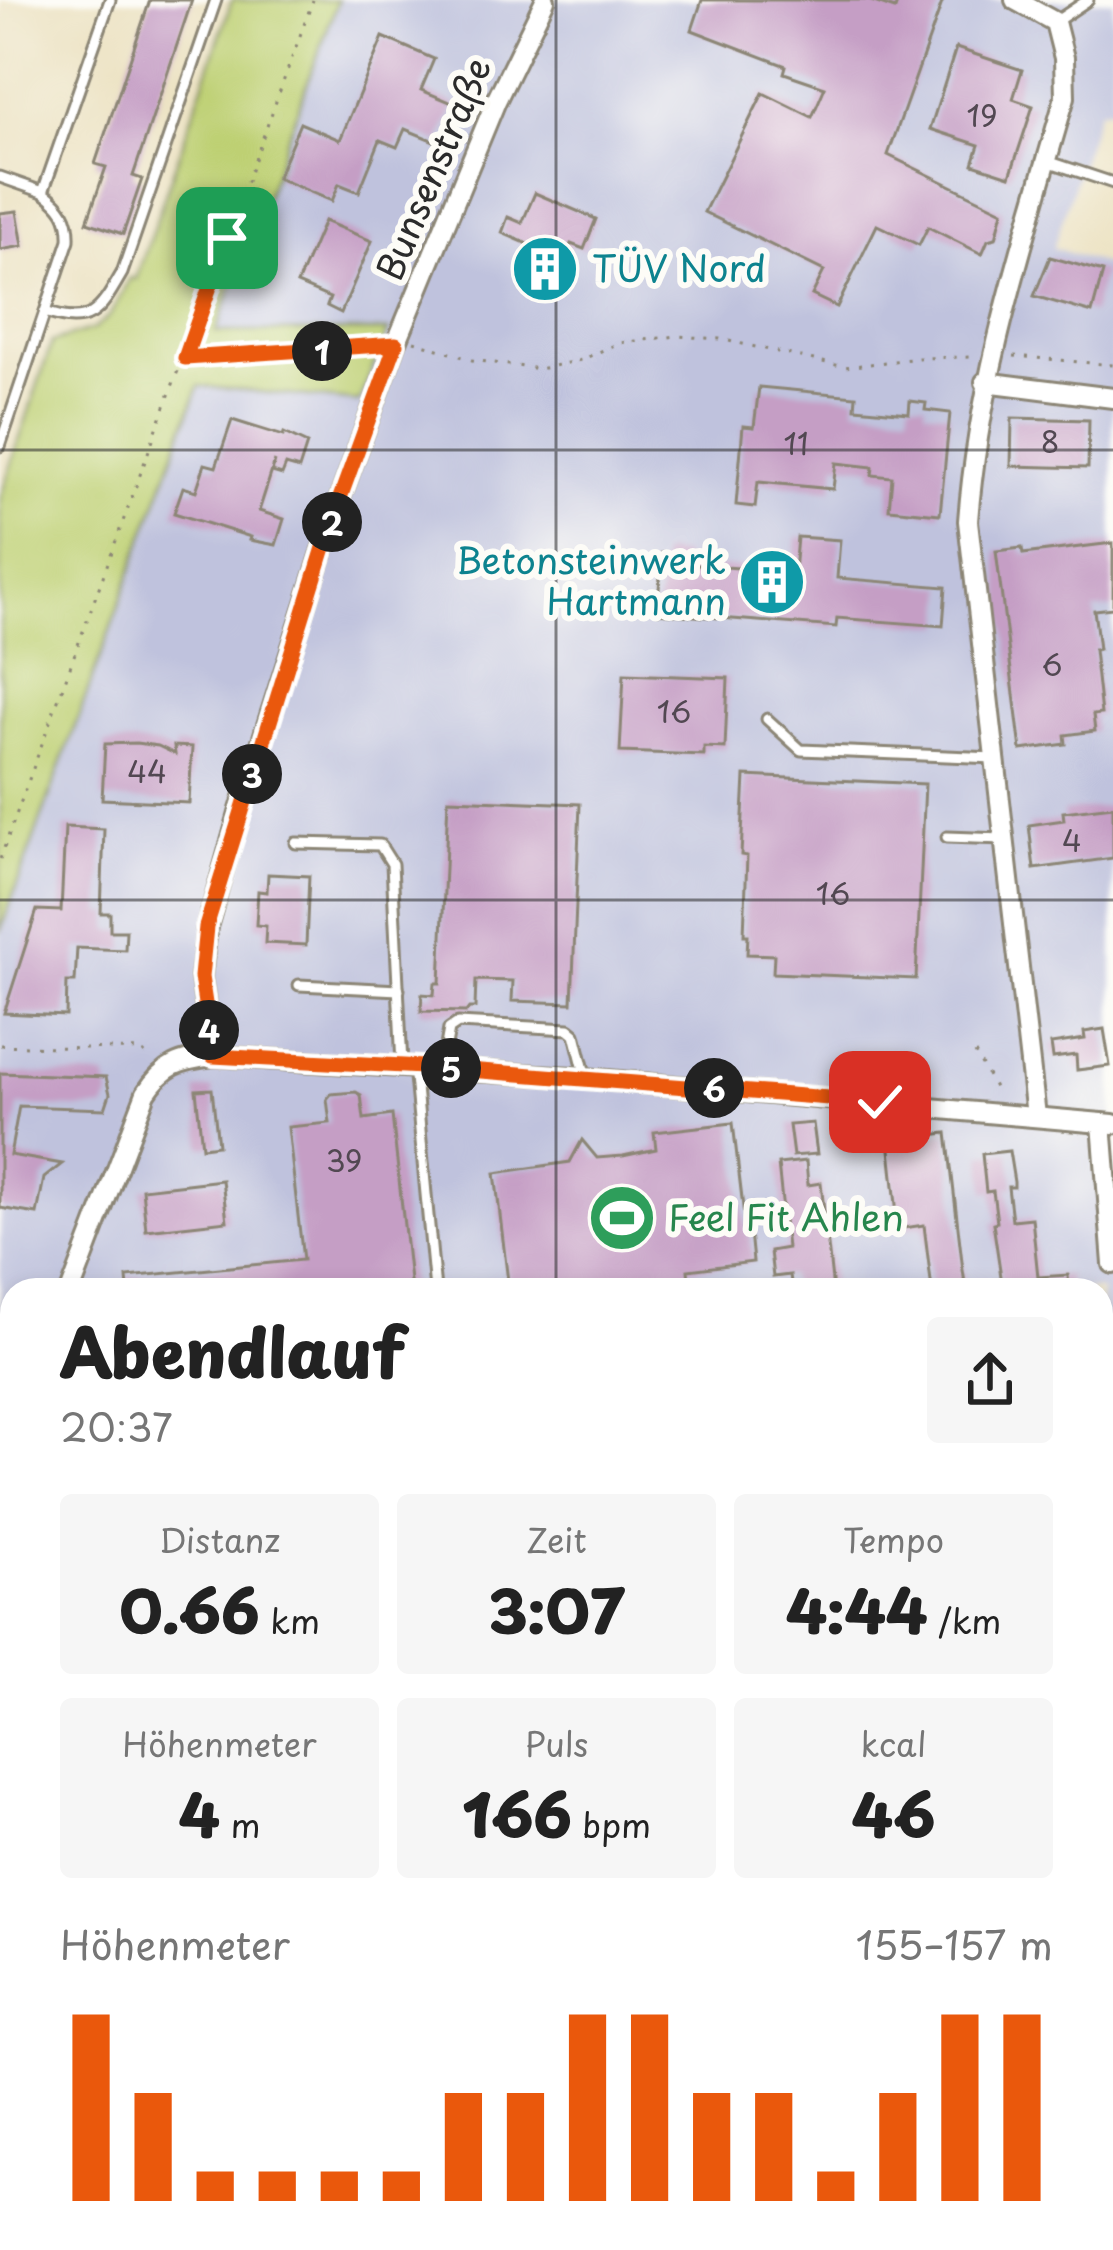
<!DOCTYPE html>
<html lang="de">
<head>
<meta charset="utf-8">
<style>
  body { margin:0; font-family:"Playpen Sans",sans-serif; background:#f6f6f6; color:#222; height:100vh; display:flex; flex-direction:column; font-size:45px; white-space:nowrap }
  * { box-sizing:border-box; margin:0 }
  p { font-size:39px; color:#767676 }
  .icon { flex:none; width:66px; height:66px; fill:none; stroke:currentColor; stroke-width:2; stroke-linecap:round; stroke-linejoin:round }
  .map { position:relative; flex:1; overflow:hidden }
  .sheet { position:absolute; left:0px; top:1278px; width:1113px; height:972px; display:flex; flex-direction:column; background:#fff; border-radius:36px 36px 0 0; box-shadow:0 6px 18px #0003 }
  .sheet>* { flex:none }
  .pin { position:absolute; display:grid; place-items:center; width:102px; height:102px; color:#fff; margin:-51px; border-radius:24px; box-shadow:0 6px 18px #0006 }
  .km { position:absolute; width:60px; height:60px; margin:-30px; border-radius:50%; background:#222; color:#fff; font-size:33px; line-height:60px; text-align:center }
  .round { display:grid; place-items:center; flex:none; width:126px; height:126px; border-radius:12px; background:#f6f6f6 }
  .overview { display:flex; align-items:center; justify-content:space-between; height:204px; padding:0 60px }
  h1 { font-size:66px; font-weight:800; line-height:90px }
  .figures { display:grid; grid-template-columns:repeat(3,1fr); gap:18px; height:204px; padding:12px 60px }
  .figures div { display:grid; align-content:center; border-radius:12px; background:#f6f6f6; text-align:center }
  .figures b { font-size:60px; font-weight:800 }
  .figures small { font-size:33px; font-weight:400 }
  .figures p { font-size:33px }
  .chart { height:336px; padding:24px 60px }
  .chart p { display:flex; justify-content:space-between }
  .chart svg { width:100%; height:216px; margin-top:12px; stroke:#ea580c; stroke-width:6 }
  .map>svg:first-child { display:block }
  .industrial { fill:#bfc2dd }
  .green { fill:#bed073; stroke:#747e4f; stroke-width:3 }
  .forest { fill:#96b265; stroke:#606e48; stroke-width:3 }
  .building { fill:#c59ec5 }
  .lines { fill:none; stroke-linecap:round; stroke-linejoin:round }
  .service-casing { stroke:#8c8676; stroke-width:15 }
  .minor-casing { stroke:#8c8676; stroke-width:24 }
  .secondary-casing { stroke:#8c8676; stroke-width:33 }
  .path { stroke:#8c8676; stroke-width:3; stroke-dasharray:3 9; stroke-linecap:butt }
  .service { stroke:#fff; stroke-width:9 }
  .minor { stroke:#fff; stroke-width:18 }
  .secondary { stroke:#fde4d1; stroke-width:27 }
  .route-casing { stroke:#fff; stroke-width:24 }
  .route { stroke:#ea580c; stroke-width:15 }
  .grid { fill:none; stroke:#2b2b2b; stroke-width:3; stroke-opacity:0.55 }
  .labels { text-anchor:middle; stroke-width:12; stroke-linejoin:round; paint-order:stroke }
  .number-label { font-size:30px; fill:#524852 }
  .street-label { font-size:36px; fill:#2b2b2b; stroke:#fdfcf7 }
  .culture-label { font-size:36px; fill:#0d838f; stroke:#fdfcf7; text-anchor:start }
  .leisure-label { font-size:36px; fill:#27864d; stroke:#fdfcf7; text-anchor:start }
</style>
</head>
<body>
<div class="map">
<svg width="1113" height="2250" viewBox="0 0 1113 2250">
  <rect width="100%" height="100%" fill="#fdfcf7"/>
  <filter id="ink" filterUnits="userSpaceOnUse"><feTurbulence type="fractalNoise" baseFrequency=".00833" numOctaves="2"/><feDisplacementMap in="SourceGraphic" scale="24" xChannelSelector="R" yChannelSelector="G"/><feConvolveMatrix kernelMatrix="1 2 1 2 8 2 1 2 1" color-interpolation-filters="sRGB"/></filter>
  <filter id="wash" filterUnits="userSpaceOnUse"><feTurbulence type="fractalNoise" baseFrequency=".004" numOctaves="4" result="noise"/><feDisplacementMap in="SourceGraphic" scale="48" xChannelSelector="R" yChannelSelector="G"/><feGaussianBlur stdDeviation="2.7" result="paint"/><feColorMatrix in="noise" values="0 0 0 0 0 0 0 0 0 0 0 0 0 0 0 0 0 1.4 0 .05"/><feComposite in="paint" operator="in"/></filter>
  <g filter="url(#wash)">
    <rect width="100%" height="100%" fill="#ece2c2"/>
    <polygon class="industrial" points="338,0 1113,0 1113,107 1098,111 1053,248 1113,267 1113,1578 1101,1579 1101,1290 12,1290 12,1495 0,1491 0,933 199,386 359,401 386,331 216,333"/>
    <g class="green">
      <polygon points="232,0 338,0 216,332 388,331 359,402 199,386 0,932 0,498 52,342 94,329 110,315 130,278 136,279"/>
      <polygon points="12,1585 12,1990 8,1992 6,1978 0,1976 0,1608"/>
      <polygon points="1101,1794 1113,1794 1113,2144 1101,2146"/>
    </g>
    <rect class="forest" x="1101" y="1655" width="12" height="139"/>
    <g id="blocks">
      <g class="building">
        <polygon points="150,0 192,0 133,176 142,179 123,234 87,222 106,167 95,164"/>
        <polygon points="702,0 868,0 895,9 898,0 943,0 888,155 1003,211 996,238 988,240 982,254 928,227 919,245 877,225 837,307 812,295 824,271 704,212 763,93 812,117 825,87 784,73 786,66 692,30"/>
        <polygon points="383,37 434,59 421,90 455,104 439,143 405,129 397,147 380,140 359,192 339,184 332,201 277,178 300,123 340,140"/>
        <polygon points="956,48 1022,70 1013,99 1033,106 1010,176 973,164 979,145 930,129"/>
        <polygon points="535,193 596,219 584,249 571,244 550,295 522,284 533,256 528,244 502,233 508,217 522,223"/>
        <polygon points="17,211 23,246 0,250 0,213"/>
        <polygon points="324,221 372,241 341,313 327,306 330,298 297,284"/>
        <polygon points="1050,257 1103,272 1092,313 1034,296"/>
        <polygon points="759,387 856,396 855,408 909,413 910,401 926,403 925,410 950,413 940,514 889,509 892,477 872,475 873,467 836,463 833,489 758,482 755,507 736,505 743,426 754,427"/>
        <polygon points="1012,418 1089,420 1088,468 1011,466"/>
        <polygon points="232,420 283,436 284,433 307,444 299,469 286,465 282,475 272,472 275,461 259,511 284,519 276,545 250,540 251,537 174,513 183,487 196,491 205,464 216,467"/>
        <polygon points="797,537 840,540 837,578 946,587 943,626 837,618 836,627 657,613 662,553 684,555 684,564 794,572"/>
        <polygon points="1113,543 1113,608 1094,610 1099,649 1094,650 1101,714 1093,715 1095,731 1065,735 1066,744 1021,750 996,551 1022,548 1023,554"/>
        <polygon points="624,674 728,678 725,748 704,747 704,755 620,752"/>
        <polygon points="136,743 158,746 175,754 174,746 192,747 189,803 102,799 105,744"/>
        <polygon points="745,776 925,784 916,979 773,973 774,955 747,954 748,935 744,935 747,856 741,855"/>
        <polygon points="448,799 580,804 572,1003 512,1001 513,981 476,980 475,1008 469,1008 466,1012 421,1011 422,994 434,995 435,983 440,983"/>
        <polygon points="1113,806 1113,858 1034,869 1029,825 1064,820 1063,812"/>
        <polygon points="65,827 104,829 101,913 110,913 110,931 126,931 125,950 77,948 75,982 67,982 66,1016 4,1013 37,910 61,911"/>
        <polygon points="268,874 309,876 306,945 265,943 266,926 256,925 258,891 267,892"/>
        <polygon points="1104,1029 1110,1066 1077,1070 1076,1055 1053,1058 1051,1044 1085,1039 1084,1032"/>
        <polygon points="0,1073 106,1077 110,1094 105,1109 19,1106 10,1155 62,1164 44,1178 37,1214 0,1208"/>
        <polygon points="212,1089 218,1145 202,1147 196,1090"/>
        <polygon points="356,1092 361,1095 364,1119 392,1115 411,1290 128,1290 127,1277 303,1260 288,1127 330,1123 327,1099 331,1094"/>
        <polygon points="733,1123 746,1233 750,1232 753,1262 688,1270 690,1290 509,1290 495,1173 570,1162 582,1140 597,1158 623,1156 656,1149 654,1132"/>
        <polygon points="813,1123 817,1154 793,1156 789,1125"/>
        <polygon points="947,1133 963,1270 966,1290 932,1290 924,1225 904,1228 898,1223 889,1140"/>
        <polygon points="1009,1151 1014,1182 1014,1187 1008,1187 1012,1220 1032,1218 1038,1277 1068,1275 1069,1290 1003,1290 993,1223 997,1222 993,1191 986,1192 982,1154"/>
        <polygon points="806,1161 808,1185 821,1183 833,1290 792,1290 790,1275 773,1277 770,1251 787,1248 778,1164"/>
        <polygon points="222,1180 227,1221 146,1230 142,1189"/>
      </g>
    </g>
  </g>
  <g filter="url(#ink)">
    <use href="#blocks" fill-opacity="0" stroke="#8c8676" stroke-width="3"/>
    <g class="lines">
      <g class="service-casing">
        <g id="service">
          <polyline points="1055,22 1088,0"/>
          <polyline points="1047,161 1113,183"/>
          <polyline points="0,177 43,192"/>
          <path d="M45,312c47,16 55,-1 77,-39l94,-273"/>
          <path d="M0,446l69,-206c1,-23 -7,-34 -26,-48l67,-192"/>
          <polyline points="767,719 801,750 995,758"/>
          <polyline points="947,837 1004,839"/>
          <polyline points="296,843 380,845 392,864 402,1065"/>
          <polyline points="299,985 399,990"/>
          <polyline points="414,1066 435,1290"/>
          <polyline points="442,1068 449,1029 458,1023 569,1029 575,1034 586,1078"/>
        </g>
      </g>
      <g class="minor-casing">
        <g id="minor">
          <path d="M1015,0l40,22 9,36 1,39c-40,141 -86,278 -97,424l68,595"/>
          <polyline points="985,382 1113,398"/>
          <polyline points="213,1056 201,977 207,927 240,810 336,509 396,344 496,101 545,0"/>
          <polyline points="1102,1123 1113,1264"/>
          <path d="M71,1290l75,-197c18,-28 34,-33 67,-37l361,21 539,47"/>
          <polyline points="1101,1572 1113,1571"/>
          <polyline points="0,1589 12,1557"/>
        </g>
      </g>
      <g class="secondary-casing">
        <g id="secondary">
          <polyline points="0,1520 12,1523"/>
          <polyline points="1101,1636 1113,1636"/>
        </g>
      </g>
      <g class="path">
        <polyline points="414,341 472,360 539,369 581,360 619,343 677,336 720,339 845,367 918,358 974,357"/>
        <polyline points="1014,356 1113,365"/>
        <polyline points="185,358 375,347"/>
        <polyline points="0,859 313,0"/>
        <polyline points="0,1045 141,1050 150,1059"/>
        <polyline points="975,1053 997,1093"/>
        <polyline points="0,1472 12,1473"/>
        <polyline points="1101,1743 1113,1744"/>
        <polyline points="642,2238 643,2250"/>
      </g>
      <use href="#service" class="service"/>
      <use href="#minor" class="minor"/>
      <use href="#secondary" class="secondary"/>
    </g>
  </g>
  <g class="lines" filter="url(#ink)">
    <g class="route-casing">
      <polyline id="route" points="227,238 185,358 396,344 336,509 206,927 201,977 213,1056 442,1068 880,1102"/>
    </g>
    <use href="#route" class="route"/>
  </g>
  <path class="grid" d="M556,0v1290M0,450h1113M0,900h1113M0,1350h12M1101,1350h12M0,1800h12M1101,1800h12M556,2238v12"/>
  <defs>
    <g id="building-disc" transform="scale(3.45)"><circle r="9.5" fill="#0f9aa8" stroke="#fdfcf7"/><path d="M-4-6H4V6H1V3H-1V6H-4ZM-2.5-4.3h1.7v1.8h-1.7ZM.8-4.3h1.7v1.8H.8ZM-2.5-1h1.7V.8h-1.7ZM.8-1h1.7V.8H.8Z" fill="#fff"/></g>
    <g id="stadium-disc" transform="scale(3.45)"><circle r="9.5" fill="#2e9e5b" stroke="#fdfcf7"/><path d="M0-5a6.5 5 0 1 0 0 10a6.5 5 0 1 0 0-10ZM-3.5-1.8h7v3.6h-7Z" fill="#fff"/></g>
  </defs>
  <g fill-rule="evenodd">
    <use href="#building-disc" x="545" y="269"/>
    <use href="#building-disc" x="772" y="582"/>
    <use href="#stadium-disc" x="622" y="1218"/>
  </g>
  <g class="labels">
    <g class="number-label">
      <text x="982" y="127">19</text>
      <text x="1050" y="453">8</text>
      <text x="796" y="455">11</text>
      <text x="1052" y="676">6</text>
      <text x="674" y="723">16</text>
      <text x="147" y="783">44</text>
      <text x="1072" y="852">4</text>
      <text x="833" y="905">16</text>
      <text x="344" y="1172">39</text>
    </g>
    <g class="street-label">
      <text transform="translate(434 169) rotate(-67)" y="13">Bunsenstraße</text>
    </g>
    <g class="culture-label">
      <text x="592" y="282">TÜV Nord</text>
      <text x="726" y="574" text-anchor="end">Betonsteinwerk<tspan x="726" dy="41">Hartmann</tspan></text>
    </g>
    <g class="leisure-label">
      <text x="668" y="1231">Feel Fit Ahlen</text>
    </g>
  </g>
</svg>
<div class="pin" style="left:227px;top:238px;background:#1e9e55"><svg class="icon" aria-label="arrive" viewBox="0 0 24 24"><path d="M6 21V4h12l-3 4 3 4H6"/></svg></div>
<div class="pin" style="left:880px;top:1102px;background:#d93025"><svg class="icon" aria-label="check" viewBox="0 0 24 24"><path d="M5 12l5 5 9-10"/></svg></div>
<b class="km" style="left:322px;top:351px">1</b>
<b class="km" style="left:332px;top:522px">2</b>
<b class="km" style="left:252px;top:774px">3</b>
<b class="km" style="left:209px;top:1030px">4</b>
<b class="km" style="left:451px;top:1068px">5</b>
<b class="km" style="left:714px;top:1088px">6</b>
<section class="sheet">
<div class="overview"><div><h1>Abendlauf</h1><p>20:37</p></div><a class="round"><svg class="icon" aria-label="share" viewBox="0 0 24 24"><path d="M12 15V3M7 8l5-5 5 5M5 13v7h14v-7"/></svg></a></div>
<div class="figures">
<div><p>Distanz</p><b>0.66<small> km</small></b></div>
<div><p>Zeit</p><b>3:07</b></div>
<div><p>Tempo</p><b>4:44<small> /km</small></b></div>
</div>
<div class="figures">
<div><p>Höhenmeter</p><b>4<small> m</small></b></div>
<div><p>Puls</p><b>166<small> bpm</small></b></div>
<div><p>kcal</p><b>46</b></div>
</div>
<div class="chart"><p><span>Höhenmeter</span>155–157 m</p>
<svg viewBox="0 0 160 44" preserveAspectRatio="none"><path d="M5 44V6M15 44V22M25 44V38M35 44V38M45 44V38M55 44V38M65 44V22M75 44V22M85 44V6M95 44V6M105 44V22M115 44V22M125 44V38M135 44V22M145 44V6M155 44V6"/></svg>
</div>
</section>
</div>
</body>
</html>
